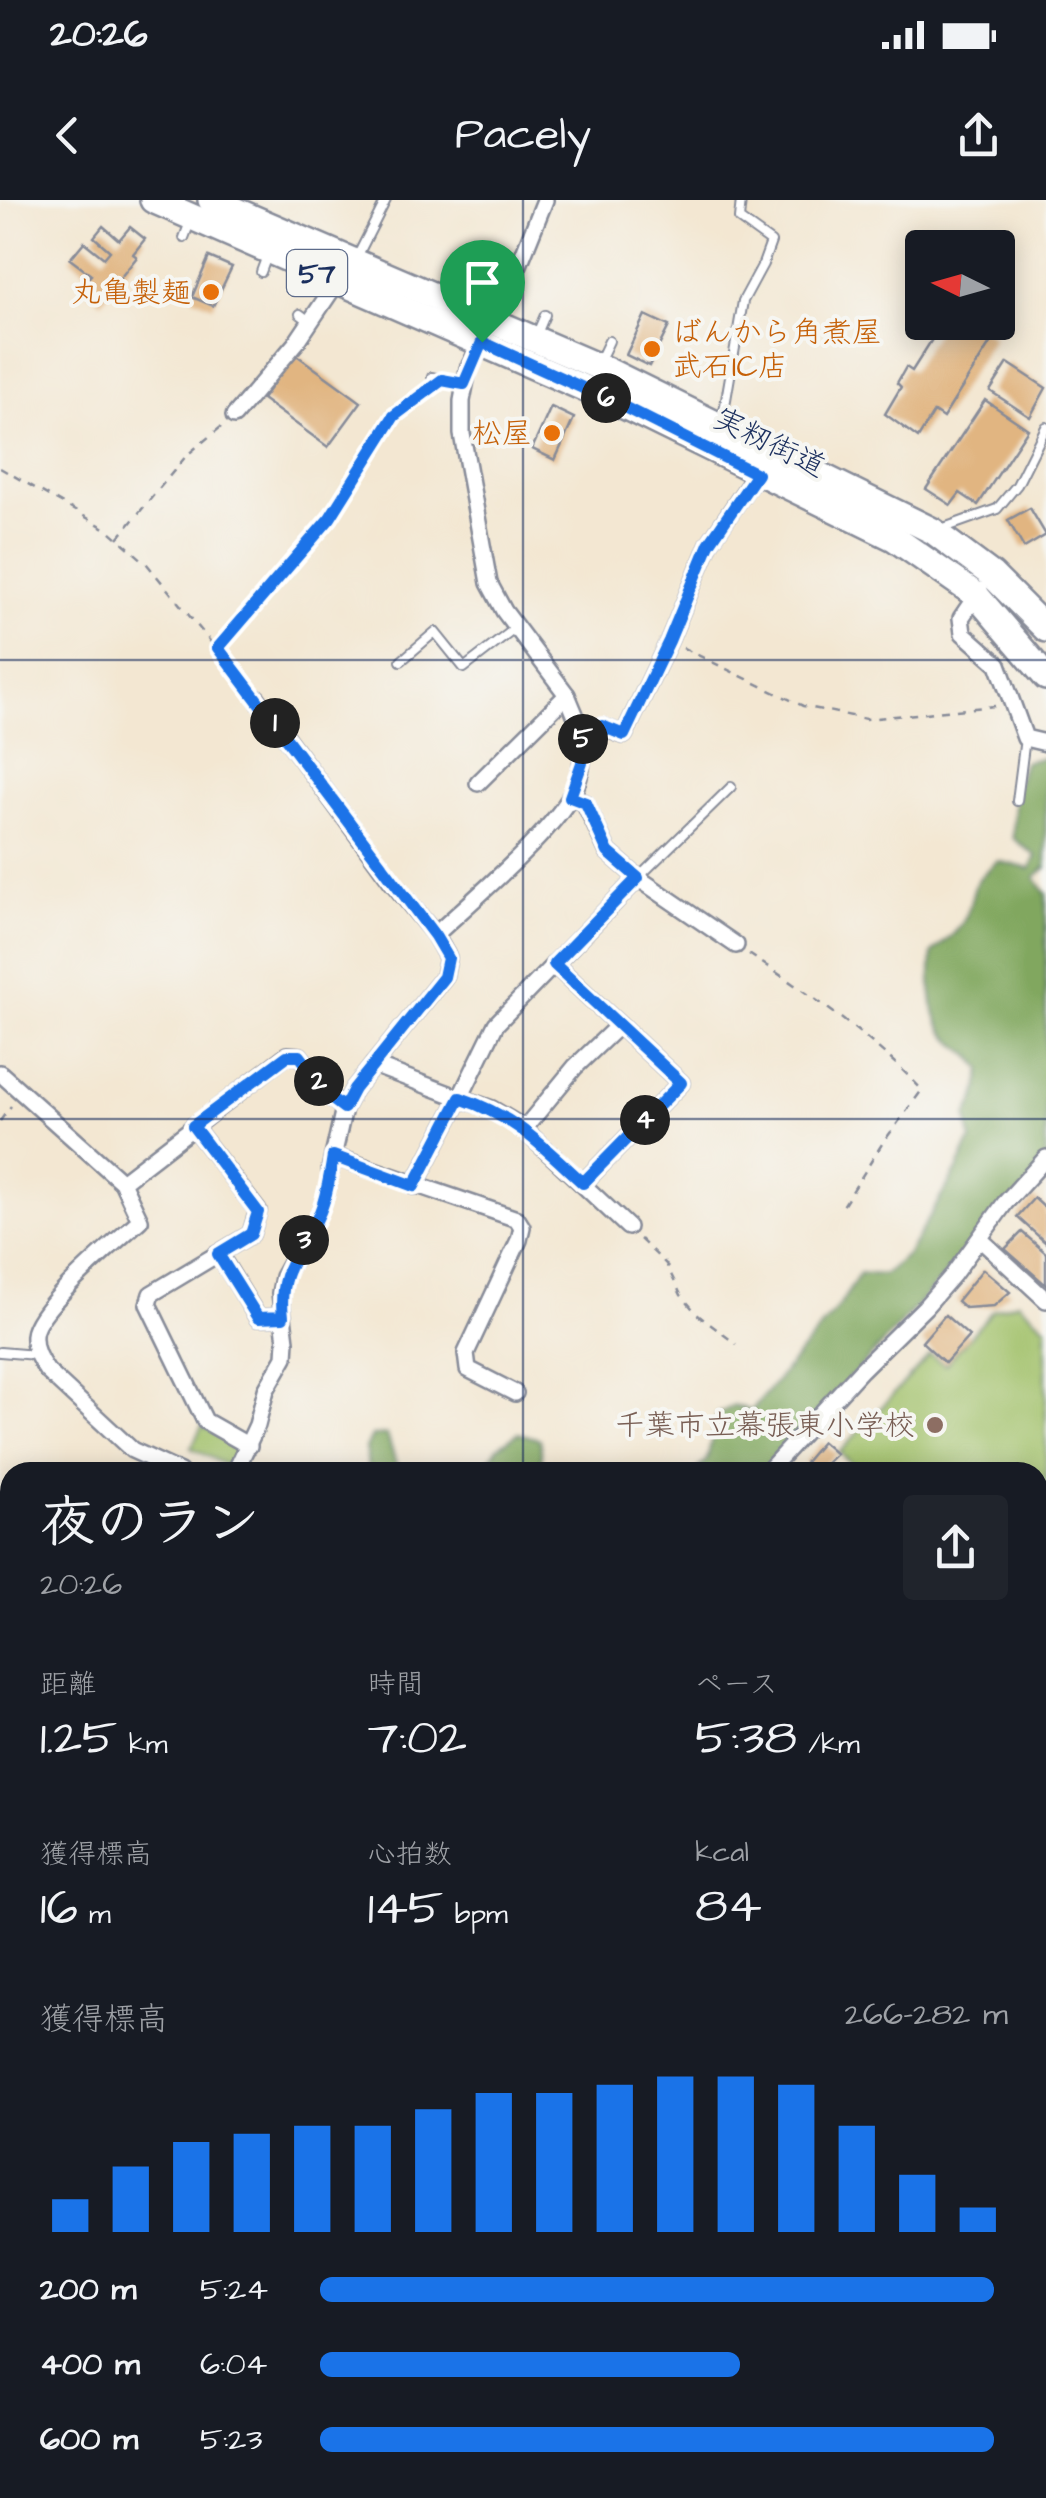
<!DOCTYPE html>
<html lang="ja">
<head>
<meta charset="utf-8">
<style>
  body { margin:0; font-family:"Architects Daughter","Klee One",sans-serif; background:#20242c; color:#f1f3f6; height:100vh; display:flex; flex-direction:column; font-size:38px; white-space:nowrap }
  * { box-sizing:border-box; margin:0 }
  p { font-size:32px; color:#9ea1a6 }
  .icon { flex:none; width:55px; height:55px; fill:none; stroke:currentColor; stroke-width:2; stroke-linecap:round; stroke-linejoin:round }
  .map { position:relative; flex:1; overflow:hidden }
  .panel { position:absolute; left:0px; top:1262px; width:1048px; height:1038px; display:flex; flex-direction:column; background:#171b24; border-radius:30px 30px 0 0; box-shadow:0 5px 25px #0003 }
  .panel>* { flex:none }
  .needle { width:65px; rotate:275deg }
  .controls { position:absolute; left:905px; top:30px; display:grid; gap:20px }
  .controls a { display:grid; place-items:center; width:110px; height:110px; border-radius:10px; background:#171b24; box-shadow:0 5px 25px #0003; font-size:50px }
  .pin { position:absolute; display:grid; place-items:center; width:85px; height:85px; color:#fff; margin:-102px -42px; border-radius:50% 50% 50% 0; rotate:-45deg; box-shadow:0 0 10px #0007 }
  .pin .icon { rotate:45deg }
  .km { position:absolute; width:50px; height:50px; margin:-25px; border-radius:50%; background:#222; color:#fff; font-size:28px; line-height:50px; text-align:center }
  .round { display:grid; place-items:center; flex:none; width:105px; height:105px; border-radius:10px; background:#20242c }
  .headline { display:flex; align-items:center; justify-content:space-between; height:170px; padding:0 40px }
  h1 { font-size:55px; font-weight:600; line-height:75px }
  .stats { display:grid; grid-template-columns:repeat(3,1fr); gap:15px; height:170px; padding:10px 40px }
  .stats div { display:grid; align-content:center }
  .stats b { font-size:50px; font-weight:600 }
  .stats small { font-size:28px; font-weight:400 }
  .stats p { font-size:28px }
  .chart { height:280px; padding:20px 40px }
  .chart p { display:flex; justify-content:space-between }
  .chart svg { width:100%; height:180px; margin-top:10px; stroke:#1a73e8; stroke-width:6 }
  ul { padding:0 40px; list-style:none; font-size:32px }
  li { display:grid; grid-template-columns:160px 120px 1fr; align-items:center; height:75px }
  li i { height:25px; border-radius:12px; background:#1a73e8 }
  .status { display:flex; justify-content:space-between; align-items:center; height:70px; padding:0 50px; background:#171b24; direction:ltr }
  .status svg { height:28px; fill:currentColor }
  header { display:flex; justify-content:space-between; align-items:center; height:130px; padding:0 40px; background:#171b24; font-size:45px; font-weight:600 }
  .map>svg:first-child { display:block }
  .green { fill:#a2c16a; stroke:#5e7864; stroke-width:2.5 }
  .forest { fill:#81a75e; stroke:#4e6b5e; stroke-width:2.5 }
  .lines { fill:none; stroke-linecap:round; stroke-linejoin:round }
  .stream { stroke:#68adde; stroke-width:5 }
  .building { fill:#e1b581 }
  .lane-casing { stroke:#878b98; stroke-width:12 }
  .street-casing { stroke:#878b98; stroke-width:20 }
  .secondary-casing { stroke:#878b98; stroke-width:28 }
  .primary-casing { stroke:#878b98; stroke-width:30 }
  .path { stroke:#878b98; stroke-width:2.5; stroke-dasharray:8 8; stroke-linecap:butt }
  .lane { stroke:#fff; stroke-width:8 }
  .street { stroke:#fff; stroke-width:15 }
  .secondary { stroke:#fff; stroke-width:22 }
  .primary { stroke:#fff; stroke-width:25 }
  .route-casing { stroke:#fff; stroke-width:20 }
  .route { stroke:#1a73e8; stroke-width:12 }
  .grid { fill:none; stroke:#1b2f5e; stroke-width:2.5; stroke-opacity:0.55 }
  .food-dot { fill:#e8710a; stroke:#f6f6f2; stroke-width:4 }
  .education-dot { fill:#8d6e63; stroke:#f6f6f2; stroke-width:4 }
  .labels { text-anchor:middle; stroke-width:8; stroke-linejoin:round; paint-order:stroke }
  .shield { fill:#f6f6f2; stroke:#5d6b8a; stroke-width:2.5 }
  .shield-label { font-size:28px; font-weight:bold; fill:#1b2f5e }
  .food-label { font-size:30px; fill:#c56008; stroke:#f6f6f2; text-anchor:end }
  .street-label { font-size:30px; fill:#1b2f5e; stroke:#f6f6f2 }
  .education-label { font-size:30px; fill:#785e54; stroke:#f6f6f2; text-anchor:end }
</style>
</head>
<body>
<div class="status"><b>20:26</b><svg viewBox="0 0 49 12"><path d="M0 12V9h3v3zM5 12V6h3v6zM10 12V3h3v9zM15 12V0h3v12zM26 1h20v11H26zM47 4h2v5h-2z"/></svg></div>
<header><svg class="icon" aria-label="back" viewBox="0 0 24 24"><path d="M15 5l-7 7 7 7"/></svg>Pacely<svg class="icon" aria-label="share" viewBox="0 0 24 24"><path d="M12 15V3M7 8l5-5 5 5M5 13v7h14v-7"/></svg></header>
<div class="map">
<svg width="1046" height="2298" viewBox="0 0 1046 2298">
  <rect width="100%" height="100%" fill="#f6f6f2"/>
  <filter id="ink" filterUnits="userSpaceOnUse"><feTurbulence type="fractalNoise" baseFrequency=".01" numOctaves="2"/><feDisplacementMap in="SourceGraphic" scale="20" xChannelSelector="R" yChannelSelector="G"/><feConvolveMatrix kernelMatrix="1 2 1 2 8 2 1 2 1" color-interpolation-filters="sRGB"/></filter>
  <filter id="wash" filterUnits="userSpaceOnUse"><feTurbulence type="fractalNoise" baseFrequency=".0048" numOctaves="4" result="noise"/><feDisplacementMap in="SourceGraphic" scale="40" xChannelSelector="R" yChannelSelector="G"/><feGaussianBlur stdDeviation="2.25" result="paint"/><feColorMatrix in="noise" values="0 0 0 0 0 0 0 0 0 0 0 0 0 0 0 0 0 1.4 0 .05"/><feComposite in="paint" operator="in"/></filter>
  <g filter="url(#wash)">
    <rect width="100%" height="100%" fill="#f3e7d2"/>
    <g class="green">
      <polygon points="1018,1102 1046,1127 1046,1312 1038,1325 1038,1272 861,1272 839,1253 930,1155 945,1165 993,1110"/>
      <polygon points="202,1226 237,1246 238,1254 231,1268 191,1248"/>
    </g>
    <g class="forest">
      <path d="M1041,558l5,2v108l-11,9 11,17v272l-282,306h-68l11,-12 10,-45 17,-10 17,6 89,-106 20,-32 24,2 23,-20 50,-85 14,-31 -4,-23 10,-21 5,-26c-11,-17 -29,-23 -39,-39 -14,-21 -13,-53 -11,-77 12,-11 28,-22 34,-37 14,-33 -2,-27 32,-55l32,8 6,-13 -23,-18 1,-45 10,-31z"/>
      <polygon points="518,1233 540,1239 543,1272 482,1272 498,1247"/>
      <polygon points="387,1235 399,1272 368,1272 366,1248 372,1236"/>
    </g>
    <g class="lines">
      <g class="stream">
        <polyline points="0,2211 10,2217"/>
        <polyline points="118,2290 129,2298"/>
      </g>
    </g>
    <g id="blocks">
      <g class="building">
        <polygon points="103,26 119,40 130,27 145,39 133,54 137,57 101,102 82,85 91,75 70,59 84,42 104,58 110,51 94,37"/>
        <polygon points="209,57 232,67 213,106 192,97"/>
        <polygon points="645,115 669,126 649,166 626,155"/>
        <polygon points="943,122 972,122 994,137 943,218 934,212 918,238 885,214 901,187 897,183 906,167 912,171"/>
        <polygon points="295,154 361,202 328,247 262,199"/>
        <polygon points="1008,163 1046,188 1030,217 990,191"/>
        <polygon points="985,200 1028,229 978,305 960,293 951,305 926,289"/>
        <polygon points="551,207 574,218 555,260 532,249"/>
        <polygon points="1030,308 1046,335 1024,348 1008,320"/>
        <polygon points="1034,998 1046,1009 1046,1043 1017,1017"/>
        <polygon points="1022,1032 1046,1053 1046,1085 1005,1049"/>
        <polygon points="983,1069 1010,1092 994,1106 965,1108 957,1101"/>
        <polygon points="945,1115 969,1136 945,1163 922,1142"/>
        <polygon points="822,1242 836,1254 817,1272 805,1262"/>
        <polygon points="1038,1371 1046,1382 1046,1460 1038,1473"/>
        <polygon points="1038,1508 1046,1518 1046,1546 1038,1536"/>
        <polygon points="10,1521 10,1569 0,1577 0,1529"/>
        <polygon points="1046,1588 1046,1615 1045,1615 1038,1589"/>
        <polygon points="1041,1651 1046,1660 1046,1677 1038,1683 1038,1653"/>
        <polygon points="1046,1700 1046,1727 1041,1725 1044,1720 1038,1717"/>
        <polygon points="1046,1819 1046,1843 1038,1834 1038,1826"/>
        <polygon points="1038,2045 1046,2050 1046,2087 1038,2080"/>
        <polygon points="1038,2134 1046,2138 1046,2151 1038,2166"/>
        <polygon points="1038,2183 1046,2186 1038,2210"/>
        <polygon points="1042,2214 1046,2216 1046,2237 1038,2233"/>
        <polygon points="1041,2272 1046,2275 1046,2298 1026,2298 1032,2290 1038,2290"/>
        <rect x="183" y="2290" width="17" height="6"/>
        <polygon points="319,2290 343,2290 343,2298 326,2298 326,2294 319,2294"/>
        <polygon points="365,2290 376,2290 392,2298 361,2298"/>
        <polygon points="492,2290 510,2290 516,2298 495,2298 490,2292"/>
        <polygon points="557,2290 585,2290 574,2298 564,2298"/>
        <polygon points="709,2290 723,2290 737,2298 704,2298"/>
        <polygon points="733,2290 766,2290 772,2298 741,2298"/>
        <polygon points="770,2290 797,2290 783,2298 776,2298"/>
        <polygon points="916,2290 936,2290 939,2292 936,2298 912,2298"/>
        <polygon points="979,2290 1003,2290 1002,2298 978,2298"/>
      </g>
    </g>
  </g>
  <g filter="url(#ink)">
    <use href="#blocks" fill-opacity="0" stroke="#878b98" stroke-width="2.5"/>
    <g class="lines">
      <g class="lane-casing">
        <g id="lane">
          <polyline points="184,38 190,22"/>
          <polyline points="356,59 386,0"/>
          <polyline points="261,72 268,53"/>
          <polyline points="443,96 451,75"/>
          <polyline points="300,114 312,123"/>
          <polyline points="536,136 545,115"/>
          <polyline points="598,164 609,141"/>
          <polyline points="432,177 464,185"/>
          <polyline points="722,223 743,101 763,64 771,42 739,19 741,0"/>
          <polyline points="941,329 997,309 1017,285 1046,227"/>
          <polyline points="401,461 435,432 464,468 517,427"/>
          <polyline points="1017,601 1025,538"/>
          <polyline points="638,678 731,587"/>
          <polyline points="305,1038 320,1012 330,970"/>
          <polyline points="0,1152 36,1155"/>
          <polyline points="0,2267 10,2274"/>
          <polyline points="34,2290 36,2298"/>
        </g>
      </g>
      <g class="street-casing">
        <g id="street">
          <polyline points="545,0 507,95 468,169 462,201 462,234 489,383 504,411 567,495 582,531 602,527 624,535 669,441 709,344 757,273"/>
          <polyline points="234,216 296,143 337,82"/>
          <polyline points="980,390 961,418 963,433 998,464 1025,538 1046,543"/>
          <polyline points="478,583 567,495"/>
          <polyline points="570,597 585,603 608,652 638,678 496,824 460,898 492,909 519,925 628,1027"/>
          <polyline points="638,678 736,745"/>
          <path d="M435,735c36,-34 124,-107 141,-149 7,-18 8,-36 6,-55"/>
          <polyline points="554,764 681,883 583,983"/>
          <polyline points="373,865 460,898 414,986"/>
          <path d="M0,873l122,109 18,38c-23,21 -104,88 -106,115 -1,14 5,24 13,36l85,79 48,22"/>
          <polyline points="193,926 258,1011 251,1034 151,1094 148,1104 205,1221 249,1246"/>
          <polyline points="524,929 575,867 619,825"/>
          <polyline points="333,956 517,1019 522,1027 519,1040 466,1153 468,1169 515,1193"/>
          <polyline points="330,970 344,908"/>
          <polyline points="122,982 287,855 300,856 333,899 344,908 354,889 444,777 448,758 435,735 392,682 257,498"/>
          <polyline points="980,1039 1046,1100"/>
          <polyline points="219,1054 258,1118 283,1117"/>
          <polyline points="235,1272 257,1225 266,1190 285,1157 286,1141 280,1093 283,1077 305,1038"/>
          <polyline points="767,1272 861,1170 925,1107 953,1075 1005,1003 1046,958"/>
          <polyline points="1038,1352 1046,1343"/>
          <polyline points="1038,1490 1046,1479"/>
          <polyline points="1038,1547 1046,1558"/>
          <polyline points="0,1667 10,1661"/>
          <polyline points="0,1748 10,1748"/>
          <polyline points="0,1806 10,1806"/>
          <polyline points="0,1873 10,1872"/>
          <polyline points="1038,1881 1046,1883"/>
          <polyline points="1038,1917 1045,1936 1038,1945"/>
          <polyline points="0,1956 10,1956"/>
          <polyline points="0,2054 10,2054"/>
          <polyline points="0,2140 10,2148"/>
          <polyline points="1038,2176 1046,2181"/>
          <polyline points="0,2239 10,2246"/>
          <polyline points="76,2290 88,2298"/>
          <polyline points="226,2290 227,2298"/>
          <polyline points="298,2290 299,2298"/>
          <polyline points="392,2290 410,2298"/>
          <polyline points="458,2298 465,2290"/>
        </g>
      </g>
      <g class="secondary-casing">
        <polyline id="secondary" points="852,2290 862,2298"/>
      </g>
      <g class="primary-casing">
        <g id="primary">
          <polyline points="153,0 618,203 894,338 976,395 1046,477"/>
          <polyline points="211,0 606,170 933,331 992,375 1046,429"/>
        </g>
      </g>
      <g class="path">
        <polyline points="0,268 110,331 146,363 246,485"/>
        <polyline points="118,338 187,255 221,227"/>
        <polyline points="218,448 329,318 394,216 427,191"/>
        <polyline points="683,448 803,506 866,519 995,506"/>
        <path d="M749,754c61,41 123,82 173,136l-40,54 -42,67"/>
        <polyline points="0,921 11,906"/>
        <polyline points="640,1039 666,1064 681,1095 698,1115 736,1144"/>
        <polyline points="0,2187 10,2194"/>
        <polyline points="151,2290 162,2298"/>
      </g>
      <use href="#lane" class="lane"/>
      <use href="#street" class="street"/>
      <use href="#secondary" class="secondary"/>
      <use href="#primary" class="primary"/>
    </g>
  </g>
  <g class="lines" filter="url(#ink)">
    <g class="route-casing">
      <path id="route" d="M482,142l136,62 139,70 -48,70 -40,97 -45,94 -22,-9 -20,5v32l-12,34 16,6 22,49 30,26 -84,86 127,119 -98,100c-43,-39 -67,-66 -123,-85l-46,88 -81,-30c-3,19 -6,39 -13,56 -18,43 -43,53 -37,105l-25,1 -40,-64 33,-20 7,-22 -65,-86 94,-70h13l32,43 12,9 10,-19 90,-112 4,-19 -13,-22 -217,-288 112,-130 64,-102 48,-36 22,4z"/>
    </g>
    <use href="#route" class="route"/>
  </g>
  <path class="grid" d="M523,0v1272M0,460h1046M0,919h1046M0,1379h10M1038,1379h8M0,1838h10M1038,1838h8M523,2290v8"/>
  <g class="food-dot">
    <circle cx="211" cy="92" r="10"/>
    <circle cx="652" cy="149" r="10"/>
    <circle cx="552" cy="233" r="10"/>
  </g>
  <circle class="education-dot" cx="935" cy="1225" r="10"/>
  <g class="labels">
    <rect class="shield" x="287" y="50" width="60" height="46" rx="8"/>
    <g class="shield-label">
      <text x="317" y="83">57</text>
    </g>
    <g class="food-label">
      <text x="191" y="102">丸亀製麺</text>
      <text x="672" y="142" text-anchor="start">ばんから角煮屋<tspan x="672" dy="34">武石IC店</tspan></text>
      <text x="532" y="243">松屋</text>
    </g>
    <g class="street-label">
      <text transform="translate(770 242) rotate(26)" y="10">実籾街道</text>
    </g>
    <g class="education-label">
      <text x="915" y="1235">千葉市立幕張東小学校</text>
    </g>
  </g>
</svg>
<div class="controls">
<a><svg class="needle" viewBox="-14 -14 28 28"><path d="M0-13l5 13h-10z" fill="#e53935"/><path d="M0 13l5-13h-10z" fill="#9ea1a6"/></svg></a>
</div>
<div class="pin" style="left:482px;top:142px;background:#1e9e55"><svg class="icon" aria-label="arrive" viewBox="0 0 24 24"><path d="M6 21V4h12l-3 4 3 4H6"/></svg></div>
<b class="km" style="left:275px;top:523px">1</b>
<b class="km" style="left:319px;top:881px">2</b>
<b class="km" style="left:304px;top:1040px">3</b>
<b class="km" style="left:645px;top:920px">4</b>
<b class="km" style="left:583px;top:539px">5</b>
<b class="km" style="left:606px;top:198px">6</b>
<section class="panel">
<div class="headline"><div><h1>夜のラン</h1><p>20:26</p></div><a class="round"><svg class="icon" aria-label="share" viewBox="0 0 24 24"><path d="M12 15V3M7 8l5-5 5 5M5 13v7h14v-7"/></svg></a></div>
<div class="stats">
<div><p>距離</p><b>1.25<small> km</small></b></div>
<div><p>時間</p><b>7:02</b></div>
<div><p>ペース</p><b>5:38<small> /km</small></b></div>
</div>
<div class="stats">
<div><p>獲得標高</p><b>16<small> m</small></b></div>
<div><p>心拍数</p><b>145<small> bpm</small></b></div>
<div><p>kcal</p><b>84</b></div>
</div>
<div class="chart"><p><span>獲得標高</span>266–282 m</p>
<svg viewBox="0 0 160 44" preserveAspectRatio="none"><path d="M5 44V36M15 44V28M25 44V22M35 44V20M45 44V18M55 44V18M65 44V14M75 44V10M85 44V10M95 44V8M105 44V6M115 44V6M125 44V8M135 44V18M145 44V30M155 44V38"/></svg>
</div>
<ul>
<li><b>200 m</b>5:24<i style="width:98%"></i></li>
<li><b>400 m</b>6:04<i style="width:61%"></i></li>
<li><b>600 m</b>5:23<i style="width:98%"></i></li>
</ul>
</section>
</div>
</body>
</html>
